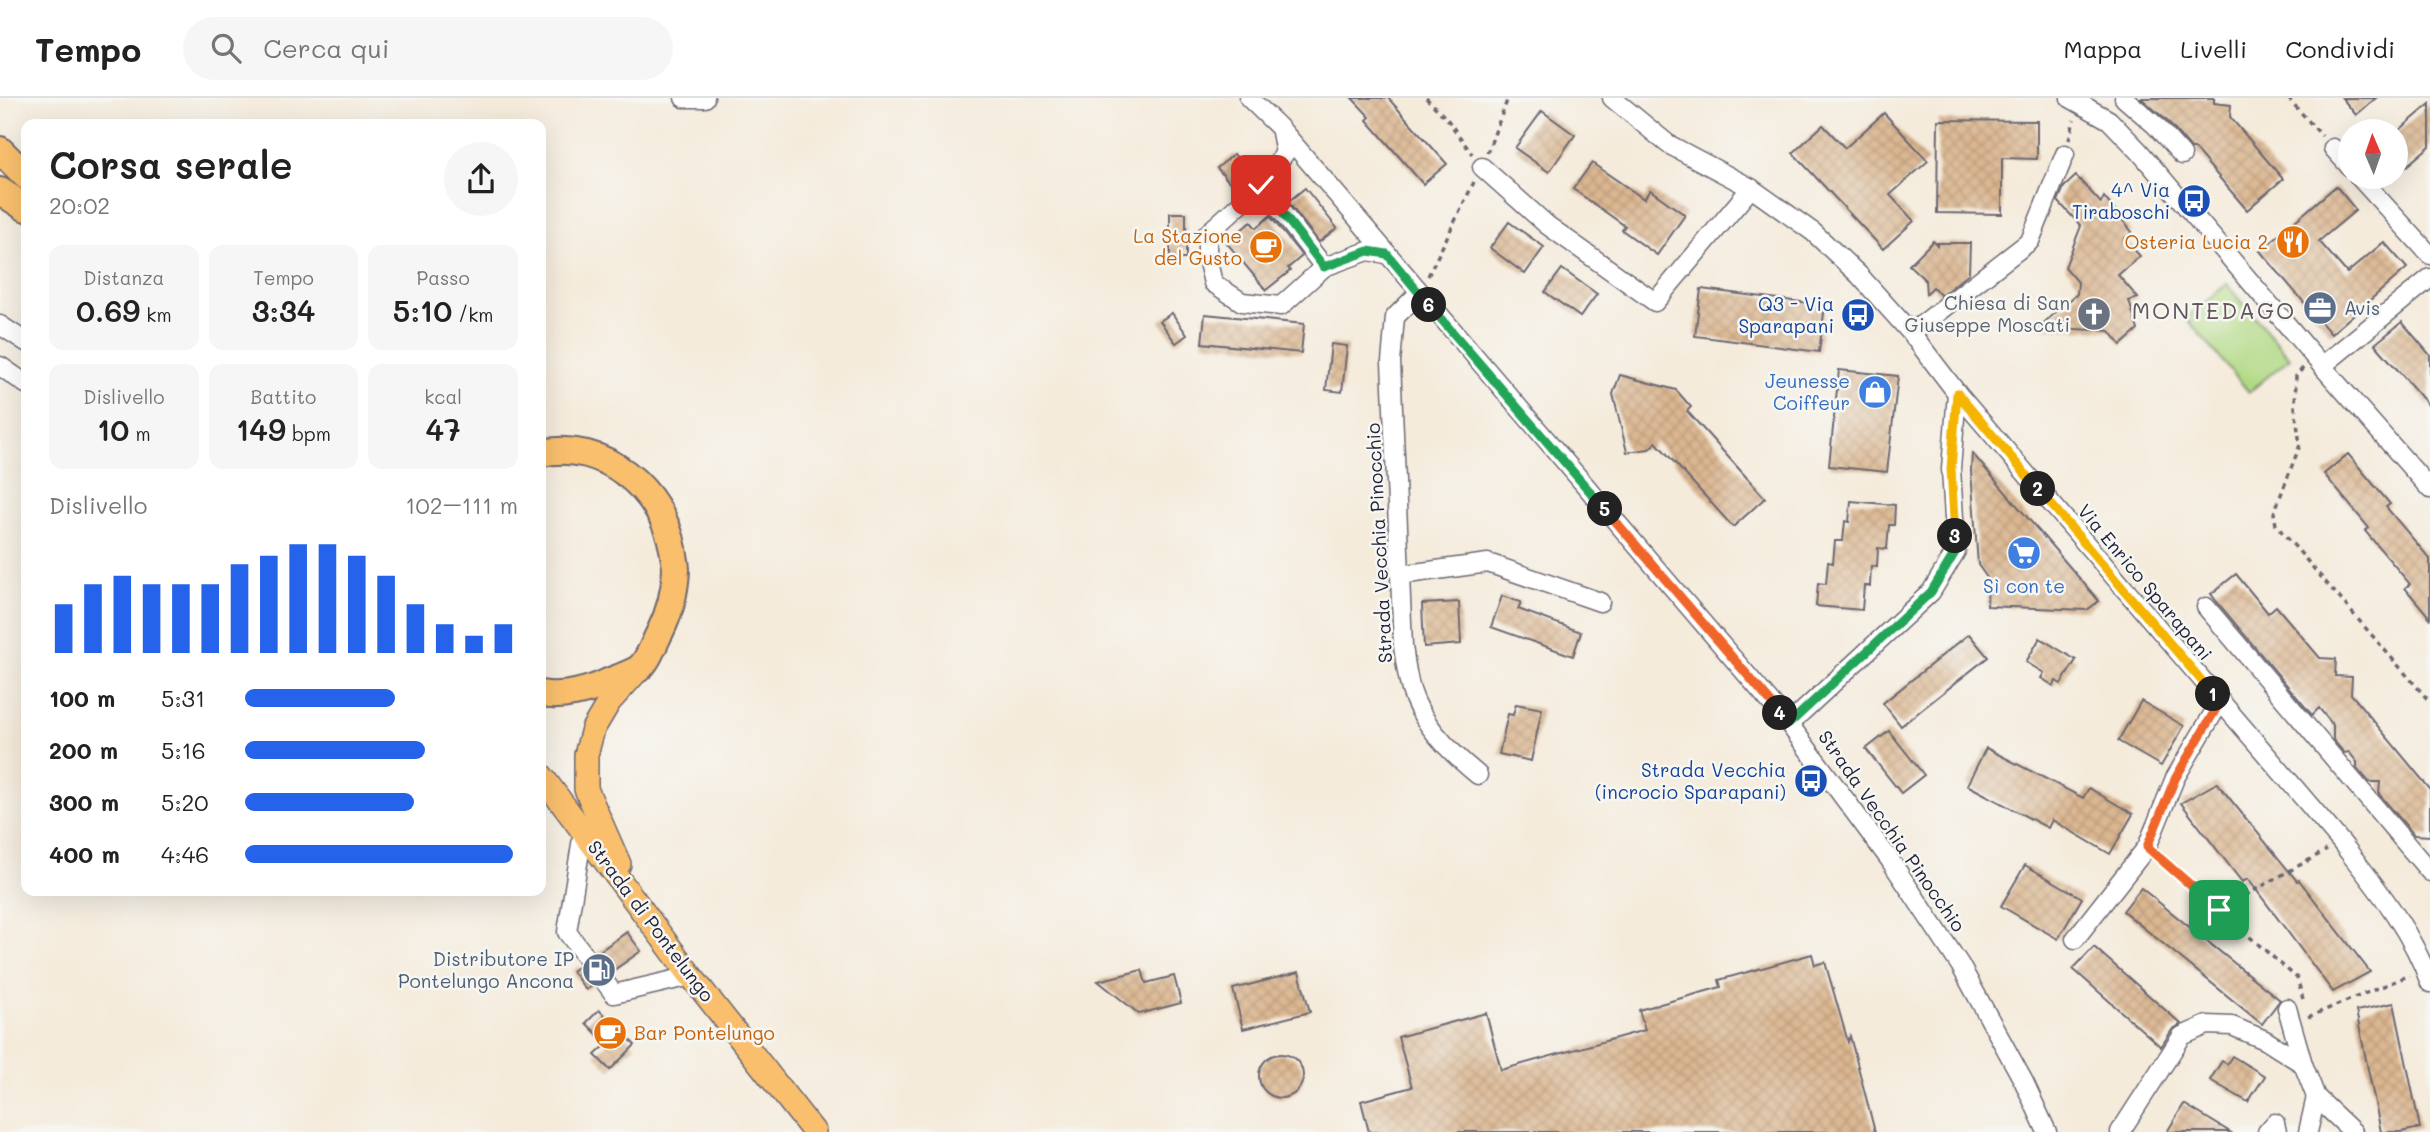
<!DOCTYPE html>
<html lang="it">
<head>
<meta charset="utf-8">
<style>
  body { margin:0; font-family:Mali,sans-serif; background:#f6f6f6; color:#222; height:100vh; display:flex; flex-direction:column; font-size:26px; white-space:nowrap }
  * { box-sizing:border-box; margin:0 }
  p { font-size:23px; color:#767676 }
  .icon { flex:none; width:38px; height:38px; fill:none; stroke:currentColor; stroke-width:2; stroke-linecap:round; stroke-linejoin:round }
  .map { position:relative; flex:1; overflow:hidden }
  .sheet { position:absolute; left:21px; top:21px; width:525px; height:777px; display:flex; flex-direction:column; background:#fff; border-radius:14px; box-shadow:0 7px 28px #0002 }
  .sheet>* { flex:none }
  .needle { width:46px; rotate:358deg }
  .tools { position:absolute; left:2338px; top:21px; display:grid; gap:14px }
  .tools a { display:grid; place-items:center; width:70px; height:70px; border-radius:50%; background:#fff; box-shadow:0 7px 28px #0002; font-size:35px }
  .pin { position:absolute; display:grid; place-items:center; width:60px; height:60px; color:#fff; margin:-30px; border-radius:14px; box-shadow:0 4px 10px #0006 }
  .km { position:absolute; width:35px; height:35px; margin:-18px; border-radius:50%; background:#222; color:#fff; font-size:19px; line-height:35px; text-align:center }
  .round { display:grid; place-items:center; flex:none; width:74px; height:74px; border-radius:37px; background:#f6f6f6 }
  .head { display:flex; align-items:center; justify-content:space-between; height:119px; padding:0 28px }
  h1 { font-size:38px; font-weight:600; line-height:52px }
  .stats { display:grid; grid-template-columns:repeat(3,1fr); gap:10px; height:119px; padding:7px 28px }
  .stats div { display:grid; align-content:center; border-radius:14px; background:#f6f6f6; text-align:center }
  .stats b { font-size:30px; font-weight:600 }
  .stats small { font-size:19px; font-weight:400 }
  .stats p { font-size:19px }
  .chart { height:196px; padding:14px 28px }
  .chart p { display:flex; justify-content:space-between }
  .chart svg { width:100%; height:126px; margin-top:7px; stroke:#2563eb; stroke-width:6 }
  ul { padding:0 28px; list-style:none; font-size:23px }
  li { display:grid; grid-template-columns:112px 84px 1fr; align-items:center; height:52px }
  li i { height:18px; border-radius:9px; background:#2563eb }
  header { display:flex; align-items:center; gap:42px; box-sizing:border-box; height:98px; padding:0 35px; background:#fff; border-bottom:2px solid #e0e0e0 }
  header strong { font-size:33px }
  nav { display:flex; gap:38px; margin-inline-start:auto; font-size:24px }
  .search { width:490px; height:63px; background:#f6f6f6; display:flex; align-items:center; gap:18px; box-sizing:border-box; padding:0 24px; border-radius:38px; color:#767676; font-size:26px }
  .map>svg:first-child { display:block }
  .garden { fill:#b1d983; stroke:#6a7e5f; stroke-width:2 }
  .building { fill:url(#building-cross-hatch) }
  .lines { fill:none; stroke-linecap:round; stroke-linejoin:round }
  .minor-casing { stroke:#6c6873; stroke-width:21 }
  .major-casing { stroke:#6c6873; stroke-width:26 }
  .highway-casing { stroke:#6c6873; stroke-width:30 }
  .path { stroke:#6c6873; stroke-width:3.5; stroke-dasharray:5 5; stroke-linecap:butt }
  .minor { stroke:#fff; stroke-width:18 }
  .major { stroke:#f9bf6d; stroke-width:23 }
  .highway { stroke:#f9bf6d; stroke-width:26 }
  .split-1-casing { stroke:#fff; stroke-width:14 }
  .split-2-casing { stroke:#fff; stroke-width:14 }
  .split-3-casing { stroke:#fff; stroke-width:14 }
  .split-4-casing { stroke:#fff; stroke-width:14 }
  .split-5-casing { stroke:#fff; stroke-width:14 }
  .split-6-casing { stroke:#fff; stroke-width:14 }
  .split-7-casing { stroke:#fff; stroke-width:14 }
  .split-1 { stroke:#f0652b; stroke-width:9 }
  .split-2 { stroke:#f5b400; stroke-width:9 }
  .split-3 { stroke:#f5b400; stroke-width:9 }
  .split-4 { stroke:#22a559; stroke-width:9 }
  .split-5 { stroke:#f0652b; stroke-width:9 }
  .split-6 { stroke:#22a559; stroke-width:9 }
  .split-7 { stroke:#22a559; stroke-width:9 }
  .labels { text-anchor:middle; stroke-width:5; stroke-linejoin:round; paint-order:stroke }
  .transit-label { font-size:19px; fill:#164399; stroke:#f6f6f2; text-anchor:end }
  .food-label { font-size:19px; fill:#c56008; stroke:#f6f6f2; text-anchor:end }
  .worship-label { font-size:19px; fill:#5b616d; stroke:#f6f6f2; text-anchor:end }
  .service-label { font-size:19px; fill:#4e5e75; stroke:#f6f6f2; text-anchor:start }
  .shop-label { font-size:19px; fill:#366cbe; stroke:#f6f6f2; text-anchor:end }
  .street-label { font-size:19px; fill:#22223b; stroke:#f6f6f2 }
  .quarter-label { font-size:23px; letter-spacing:2px; fill:#635659; stroke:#f6f6f2 }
</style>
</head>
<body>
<header>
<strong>Tempo</strong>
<div class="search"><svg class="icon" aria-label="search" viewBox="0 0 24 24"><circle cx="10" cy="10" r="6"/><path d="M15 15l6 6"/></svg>Cerca qui</div>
<nav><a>Mappa</a><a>Livelli</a><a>Condividi</a></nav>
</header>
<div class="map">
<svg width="2430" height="1034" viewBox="0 0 2430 1034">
  <defs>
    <pattern id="building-cross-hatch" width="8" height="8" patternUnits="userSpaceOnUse" patternTransform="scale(1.75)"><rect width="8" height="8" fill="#dbb791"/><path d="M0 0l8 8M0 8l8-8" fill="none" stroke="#bc9d7e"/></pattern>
  </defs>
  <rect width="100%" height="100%" fill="#f6f6f2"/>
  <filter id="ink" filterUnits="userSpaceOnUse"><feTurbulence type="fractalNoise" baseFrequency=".0143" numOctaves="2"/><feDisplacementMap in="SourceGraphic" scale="14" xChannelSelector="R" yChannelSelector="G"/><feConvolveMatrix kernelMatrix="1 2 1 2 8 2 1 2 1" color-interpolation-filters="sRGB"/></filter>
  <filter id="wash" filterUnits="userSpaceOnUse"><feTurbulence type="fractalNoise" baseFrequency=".00686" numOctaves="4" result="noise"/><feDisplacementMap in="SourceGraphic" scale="28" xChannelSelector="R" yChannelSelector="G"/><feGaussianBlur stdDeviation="1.57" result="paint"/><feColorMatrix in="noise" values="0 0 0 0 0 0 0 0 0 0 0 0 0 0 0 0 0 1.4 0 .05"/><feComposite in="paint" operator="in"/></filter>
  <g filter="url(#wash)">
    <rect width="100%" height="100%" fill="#f5ebdb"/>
    <polygon class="garden" points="2227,186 2290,260 2249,294 2186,220"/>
    <g id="blocks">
      <g class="building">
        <polygon points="1352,0 1388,0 1447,66 1423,86 1367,22 1370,19"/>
        <polygon points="2141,0 2214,0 2214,5 2231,7 2230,19 2283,81 2247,112 2195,51 2191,51 2167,23"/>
        <polygon points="2342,0 2376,0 2356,17"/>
        <polygon points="2430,6 2430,48 2396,77 2396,35"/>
        <polygon points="1542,13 1575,37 1549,74 1515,50"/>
        <polygon points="1884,15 1928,63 1890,97 1914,123 1883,151 1793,55 1823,27 1845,50"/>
        <polygon points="1938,22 2037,23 2037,61 2002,60 2002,116 1937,115"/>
        <polygon points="1234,56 1248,73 1231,86 1217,70"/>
        <polygon points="1592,65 1644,101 1650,92 1685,117 1657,157 1622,132 1625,128 1573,91"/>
        <polygon points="2076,78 2101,105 2104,99 2132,134 2124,141 2140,158 2118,177 2138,200 2129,203 2138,232 2121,247 2110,233 2039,229 2077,196 2078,184 2065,169 2081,128 2058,103 2064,89"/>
        <polygon points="2336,88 2356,112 2319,143 2347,175 2384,144 2407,170 2331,236 2260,153"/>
        <polygon points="1305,90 1337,130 1319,144 1288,104"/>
        <rect x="1170" y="115" width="16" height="46"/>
        <polygon points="1270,118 1302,158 1288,170 1290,173 1266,192 1226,144 1251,124 1256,130"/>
        <polygon points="1509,124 1544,149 1525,176 1490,150"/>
        <polygon points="1933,143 1937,147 1937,145 1970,145 1969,175 1941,198 1933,189 1926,196 1925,182 1909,167"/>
        <polygon points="1562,171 1597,196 1580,219 1545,194"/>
        <polygon points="1701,191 1825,207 1819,254 1695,238"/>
        <polygon points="1172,215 1187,237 1176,245 1160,223"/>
        <polygon points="1205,216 1304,226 1301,255 1202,245"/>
        <polygon points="2402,224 2430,257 2430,309 2375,246"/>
        <polygon points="1331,246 1347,248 1342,294 1326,292"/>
        <polygon points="1839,272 1898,278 1887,374 1829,368"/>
        <polygon points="1620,277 1676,292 1691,309 1687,313 1765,400 1733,429 1656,344 1649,351 1627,354 1613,296"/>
        <polygon points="1972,355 2099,503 2087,512 1987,508 1988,481 1978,467 1971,373"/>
        <polygon points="2348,356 2390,406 2386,409 2430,461 2430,520 2405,490 2410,486 2365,433 2369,430 2324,376"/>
        <polygon points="1851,403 1895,407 1894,427 1889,427 1887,451 1878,450 1877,469 1871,468 1870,488 1864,488 1862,512 1816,508 1818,485 1826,486 1828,464 1833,465 1835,443 1843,443 1845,423 1849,424"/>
        <polygon points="2236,476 2268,515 2276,508 2320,560 2336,561 2335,578 2352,579 2351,596 2430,691 2430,738 2414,737 2379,696 2380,684 2369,684 2357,670 2357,664 2349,654 2344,655 2333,642 2333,627 2319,610 2312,617 2217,504 2211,496"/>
        <polygon points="1502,498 1521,504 1518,511 1581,534 1573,558 1491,529"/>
        <polygon points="1459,504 1461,546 1424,549 1422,506"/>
        <polygon points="1969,536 1988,559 1901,628 1883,605"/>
        <polygon points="2040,540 2076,562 2061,586 2056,583 2054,588 2041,580 2044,575 2026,564"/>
        <polygon points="2141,603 2184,628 2161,668 2118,643"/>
        <polygon points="1516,606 1542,611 1531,663 1499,656 1508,616 1513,617"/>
        <polygon points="1889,633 1924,677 1901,695 1866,651"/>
        <polygon points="1986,650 2083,700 2089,690 2133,716 2110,756 2052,722 2048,730 1967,687"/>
        <polygon points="2217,685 2297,783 2299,782 2370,874 2333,894 2248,781 2242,784 2181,705"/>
        <polygon points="2025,767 2082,800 2058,841 2001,808"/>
        <polygon points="2141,790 2280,902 2262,926 2123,813"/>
        <polygon points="627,834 641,853 611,874 597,855"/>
        <polygon points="2094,849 2181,926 2172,932 2161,949 2073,871"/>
        <polygon points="1812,856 1815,867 1825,864 1848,944 1850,938 1875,1034 1369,1034 1361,1003 1412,989 1398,939 1486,915 1501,972 1645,932 1639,912 1721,889 1719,882"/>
        <polygon points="579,868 593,887 586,892 572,873"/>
        <polygon points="1142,872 1146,885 1174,878 1181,905 1139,916 1098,883"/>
        <polygon points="1299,874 1310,914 1243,931 1233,891"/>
        <polygon points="2394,905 2420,1030 2401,1034 2381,1034 2356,913"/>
        <polygon points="599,912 635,947 610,972 595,957 607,946 586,925"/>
        <circle cx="1281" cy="978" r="22"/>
        <polygon points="2232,958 2265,978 2248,1004 2210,982 2222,963 2227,966"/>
        <polygon points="2184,1006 2230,1034 2167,1034"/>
      </g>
    </g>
  </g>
  <g filter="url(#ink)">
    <use href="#blocks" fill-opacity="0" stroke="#6c6873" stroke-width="2"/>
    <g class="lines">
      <g class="minor-casing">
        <g id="minor">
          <polyline points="684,0 705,0"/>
          <polyline points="1249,0 1280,30 1789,626 1890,762 1960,867 2024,984 2047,1034"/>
          <path d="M1612,0l56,46 83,44 62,44 46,43 52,58 46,60 384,449c35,45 70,87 89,141"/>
          <polyline points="2070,0 2109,22 2139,53 2322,268 2430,391"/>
          <polyline points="2124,0 2155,27 2182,57"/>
          <polyline points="1281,34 1285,55 1261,87 1324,169 1368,153 1387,156"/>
          <polyline points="2333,50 2350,69"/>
          <polyline points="1482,69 1547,127 1655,204 1751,90"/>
          <polyline points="2359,79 2430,157"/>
          <polyline points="1261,87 1207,136 1207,160 1213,185 1242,204 1281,208 1324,169"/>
          <path d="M1419,195l-24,24 -4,45 12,284c2,14 4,30 8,44 10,33 41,64 67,85"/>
          <polyline points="0,227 26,244"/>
          <polyline points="1911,235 2030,143 2065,56"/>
          <polyline points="0,268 26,286"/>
          <polyline points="2322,268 2430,180"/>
          <polyline points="1400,477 1488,465 1600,504"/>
          <polyline points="2206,509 2430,774"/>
          <polyline points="1789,626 1931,494 1956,453 1951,371 1957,295"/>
          <polyline points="583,734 567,834 614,896 691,878"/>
          <polyline points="2075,841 2147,749 2175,680 2220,604"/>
          <polyline points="2287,910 2303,966"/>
          <polyline points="2120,1034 2182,938 2207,927 2232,928 2265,942 2303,966 2316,999 2353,1034"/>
          <polyline points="2267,1034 2275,1025 2277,1034"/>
          <polyline points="2308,1034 2316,999"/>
        </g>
      </g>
      <g class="major-casing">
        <g id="major">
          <polyline points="541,677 691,878 814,1034"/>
          <polyline points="619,766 586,691 586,657 593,631 609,604 638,572"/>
        </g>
      </g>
      <g class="highway-casing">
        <g id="highway">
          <polyline points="0,52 26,78"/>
          <polyline points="0,93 26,110"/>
          <path d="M541,355c62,-14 121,37 132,96 1,7 3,15 3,21 -1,21 -7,44 -16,62 -6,11 -12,30 -22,37 -9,5 -20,9 -30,13 -19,9 -46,16 -67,12"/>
        </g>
      </g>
      <g class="path">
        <polyline points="1426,0 1447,21 1472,56"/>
        <polyline points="2288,0 2322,38"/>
        <polyline points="2069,42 2074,22"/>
        <polyline points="1487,55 1508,0"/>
        <polyline points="1428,178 1474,84"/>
        <polyline points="2303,270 2296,278 2295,310 2300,347 2274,415 2276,427 2430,604"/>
        <polyline points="2159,760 2297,880 2303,901"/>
        <polyline points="2219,812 2327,752"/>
        <polyline points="2308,919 2410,877"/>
      </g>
      <use href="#minor" class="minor"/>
      <use href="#major" class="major"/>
      <use href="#highway" class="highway"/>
    </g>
  </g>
  <g class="lines" filter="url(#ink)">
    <g class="split-1-casing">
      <polyline id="split-1" points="2213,596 2220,604 2175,681 2147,749 2219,812"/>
    </g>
    <g class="split-2-casing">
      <polyline id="split-2" points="2038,391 2213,596"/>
    </g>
    <g class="split-3-casing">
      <polyline id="split-3" points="1955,438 1951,371 1957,295 2038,391"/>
    </g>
    <g class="split-4-casing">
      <polyline id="split-4" points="1780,615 1789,626 1931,494 1956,453 1955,438"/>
    </g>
    <g class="split-5-casing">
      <polyline id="split-5" points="1605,411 1780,615"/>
    </g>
    <g class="split-6-casing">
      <polyline id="split-6" points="1429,207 1605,411"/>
    </g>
    <g class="split-7-casing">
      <polyline id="split-7" points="1261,87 1324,169 1368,153 1387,156 1429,207"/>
    </g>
    <use href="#split-1" class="split-1"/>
    <use href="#split-2" class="split-2"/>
    <use href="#split-3" class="split-3"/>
    <use href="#split-4" class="split-4"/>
    <use href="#split-5" class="split-5"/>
    <use href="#split-6" class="split-6"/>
    <use href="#split-7" class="split-7"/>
  </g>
  <defs>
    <g id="bus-disc" transform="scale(1.75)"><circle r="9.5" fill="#1a4fb4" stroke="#f6f6f2"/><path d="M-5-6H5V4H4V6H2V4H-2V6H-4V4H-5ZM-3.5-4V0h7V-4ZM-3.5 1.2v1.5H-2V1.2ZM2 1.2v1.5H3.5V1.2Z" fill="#fff"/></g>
    <g id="restaurant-disc" transform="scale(1.75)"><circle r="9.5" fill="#e8710a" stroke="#f6f6f2"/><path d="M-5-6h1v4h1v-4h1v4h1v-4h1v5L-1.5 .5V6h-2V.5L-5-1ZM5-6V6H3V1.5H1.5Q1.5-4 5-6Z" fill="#fff"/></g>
    <g id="cafe-disc" transform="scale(1.75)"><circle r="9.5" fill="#e8710a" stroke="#f6f6f2"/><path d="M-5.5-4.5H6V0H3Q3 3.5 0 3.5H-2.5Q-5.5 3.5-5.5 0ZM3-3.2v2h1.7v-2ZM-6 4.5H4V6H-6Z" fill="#fff"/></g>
    <g id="office-disc" transform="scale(1.75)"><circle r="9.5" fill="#5c6f8a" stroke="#f6f6f2"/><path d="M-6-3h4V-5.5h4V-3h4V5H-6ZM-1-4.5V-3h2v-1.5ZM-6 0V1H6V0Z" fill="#fff"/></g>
    <g id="church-disc" transform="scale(1.75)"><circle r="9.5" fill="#6b7280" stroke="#f6f6f2"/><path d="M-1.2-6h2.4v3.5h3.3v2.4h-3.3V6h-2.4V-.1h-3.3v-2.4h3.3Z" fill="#fff"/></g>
    <g id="shop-disc" transform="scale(1.75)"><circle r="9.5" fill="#3f7fe0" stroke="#f6f6f2"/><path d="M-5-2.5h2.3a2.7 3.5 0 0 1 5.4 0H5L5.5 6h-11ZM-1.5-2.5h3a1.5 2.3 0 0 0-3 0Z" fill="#fff"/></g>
    <g id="supermarket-disc" transform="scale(1.75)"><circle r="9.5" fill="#3f7fe0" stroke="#f6f6f2"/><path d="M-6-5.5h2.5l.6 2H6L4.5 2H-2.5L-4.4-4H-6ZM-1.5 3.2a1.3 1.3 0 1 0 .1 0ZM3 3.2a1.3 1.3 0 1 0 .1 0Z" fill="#fff"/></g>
    <g id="fuel-disc" transform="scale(1.75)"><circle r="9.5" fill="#5c6f8a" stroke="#f6f6f2"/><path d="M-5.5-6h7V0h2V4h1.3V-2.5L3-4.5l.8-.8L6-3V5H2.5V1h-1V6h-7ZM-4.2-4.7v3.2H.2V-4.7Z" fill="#fff"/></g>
  </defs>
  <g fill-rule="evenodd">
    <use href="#bus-disc" x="2194" y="103"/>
    <use href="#restaurant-disc" x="2293" y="144"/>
    <use href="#cafe-disc" x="1266" y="149"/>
    <use href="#office-disc" x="2320" y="210"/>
    <use href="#church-disc" x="2094" y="216"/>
    <use href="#bus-disc" x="1858" y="217"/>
    <use href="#shop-disc" x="1875" y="294"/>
    <use href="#supermarket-disc" x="2024" y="455"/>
    <use href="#bus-disc" x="1811" y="683"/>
    <use href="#fuel-disc" x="599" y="872"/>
    <use href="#cafe-disc" x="610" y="935"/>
  </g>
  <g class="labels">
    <g class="transit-label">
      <text x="2170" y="99">4^ Via<tspan x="2170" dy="22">Tiraboschi</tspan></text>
      <text x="1834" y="213">Q3 - Via<tspan x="1834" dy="22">Sparapani</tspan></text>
      <text x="1786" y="679">Strada Vecchia<tspan x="1786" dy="22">(incrocio Sparapani)</tspan></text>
    </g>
    <g class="food-label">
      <text x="1242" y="145">La Stazione<tspan x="1242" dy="22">del Gusto</tspan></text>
      <text x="2268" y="151">Osteria Lucia 2</text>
      <text x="634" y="942" text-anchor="start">Bar Pontelungo</text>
    </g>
    <g class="worship-label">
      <text x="2070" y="212">Chiesa di San<tspan x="2070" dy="22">Giuseppe Moscati</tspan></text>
    </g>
    <g class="service-label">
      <text x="2344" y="217">Avis</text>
      <text x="574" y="868" text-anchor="end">Distributore IP<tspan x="574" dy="22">Pontelungo Ancona</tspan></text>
    </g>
    <g class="shop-label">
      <text x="1850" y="290">Jeunesse<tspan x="1850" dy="22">Coiffeur</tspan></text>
      <text x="2024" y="495" text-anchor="middle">Sì con te</text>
    </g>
    <g class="street-label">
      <text transform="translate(1379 445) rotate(-93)" y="7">Strada Vecchia Pinocchio</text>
      <text transform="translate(2145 484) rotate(50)" y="7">Via Enrico Sparapani</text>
      <text transform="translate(1892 733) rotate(55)" y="7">Strada Vecchia Pinocchio</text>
      <text transform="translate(651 823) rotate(53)" y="7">Strada di Pontelungo</text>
    </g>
    <g class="quarter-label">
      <text x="2214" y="221">MONTEDAGO</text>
    </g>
  </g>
</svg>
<div class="tools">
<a><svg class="needle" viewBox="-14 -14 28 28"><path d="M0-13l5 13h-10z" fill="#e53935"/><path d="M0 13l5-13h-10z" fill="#767676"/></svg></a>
</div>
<div class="pin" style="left:2219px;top:812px;background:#1e9e55"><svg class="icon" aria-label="arrive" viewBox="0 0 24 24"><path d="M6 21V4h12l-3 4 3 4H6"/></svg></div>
<div class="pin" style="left:1261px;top:87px;background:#d93025"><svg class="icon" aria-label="check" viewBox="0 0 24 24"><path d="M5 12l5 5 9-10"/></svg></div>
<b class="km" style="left:2213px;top:596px">1</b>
<b class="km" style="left:2038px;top:391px">2</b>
<b class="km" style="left:1955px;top:438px">3</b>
<b class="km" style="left:1780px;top:615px">4</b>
<b class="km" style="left:1605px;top:411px">5</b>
<b class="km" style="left:1429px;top:207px">6</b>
<section class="sheet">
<div class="head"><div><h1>Corsa serale</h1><p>20:02</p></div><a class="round"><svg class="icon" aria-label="share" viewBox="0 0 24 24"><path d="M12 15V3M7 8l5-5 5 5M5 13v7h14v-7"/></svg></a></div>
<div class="stats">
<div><p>Distanza</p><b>0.69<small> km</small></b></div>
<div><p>Tempo</p><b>3:34</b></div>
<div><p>Passo</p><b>5:10<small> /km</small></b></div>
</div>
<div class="stats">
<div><p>Dislivello</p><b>10<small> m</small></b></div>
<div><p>Battito</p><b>149<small> bpm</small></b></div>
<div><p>kcal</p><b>47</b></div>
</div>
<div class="chart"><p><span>Dislivello</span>102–111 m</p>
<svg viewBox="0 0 160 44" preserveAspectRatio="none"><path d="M5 44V27M15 44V20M25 44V17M35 44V20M45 44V20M55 44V20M65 44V13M75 44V10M85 44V6M95 44V6M105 44V10M115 44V17M125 44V27M135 44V34M145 44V38M155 44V34"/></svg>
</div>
<ul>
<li><b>100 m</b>5:31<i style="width:55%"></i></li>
<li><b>200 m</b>5:16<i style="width:66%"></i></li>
<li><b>300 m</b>5:20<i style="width:62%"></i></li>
<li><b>400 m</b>4:46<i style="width:98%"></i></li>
</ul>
</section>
</div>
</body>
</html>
